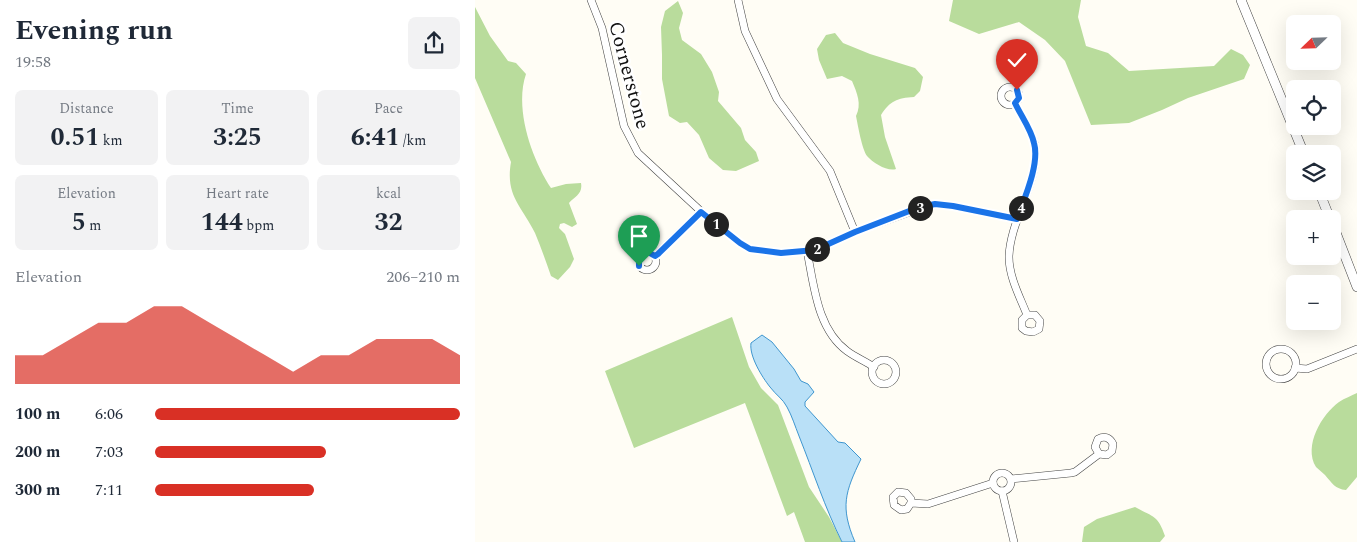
<!DOCTYPE html>
<html lang="en">
<head>
<meta charset="utf-8">
<style>
  body { margin:0; font-family:Spectral,serif; background:#f2f2f3; color:#1f2937; height:100vh; display:flex; flex-direction:column; font-size:19px; white-space:nowrap }
  * { box-sizing:border-box; margin:0 }
  p { font-size:16px; color:#747a83 }
  .icon { flex:none; width:28px; height:28px; fill:none; stroke:currentColor; stroke-width:2; stroke-linecap:round; stroke-linejoin:round }
  .map { position:relative; flex:1; overflow:hidden }
  .panel { display:flex; flex-direction:column; background:#fff; width:475px }
  .panel>* { flex:none }
  .needle { width:32px; rotate:247deg }
  .controls { position:absolute; left:811px; top:15px; display:grid; gap:10px }
  .controls a { display:grid; place-items:center; width:55px; height:55px; border-radius:8px; background:#fff; box-shadow:0 5px 20px #0002; font-size:25px }
  .pin { position:absolute; display:grid; place-items:center; width:42px; height:42px; color:#fff; margin:-51px -21px; border-radius:50% 50% 50% 0; rotate:-45deg; box-shadow:0 0 5px #0007 }
  .pin .icon { rotate:45deg }
  .km { position:absolute; width:25px; height:25px; margin:-12px; border-radius:50%; background:#222; color:#fff; font-size:14px; line-height:25px; text-align:center }
  .round { display:grid; place-items:center; flex:none; width:52px; height:52px; border-radius:8px; background:#f2f2f3 }
  .headline { display:flex; align-items:center; justify-content:space-between; height:85px; padding:0 15px }
  h1 { font-size:28px; font-weight:700; line-height:38px }
  .stats { display:grid; grid-template-columns:repeat(3,1fr); gap:8px; height:85px; padding:5px 15px }
  .stats div { display:grid; align-content:center; border-radius:8px; background:#f2f2f3; text-align:center }
  .stats b { font-size:25px; font-weight:700 }
  .stats small { font-size:14px; font-weight:400 }
  .stats p { font-size:14px }
  .chart { height:140px; padding:10px 15px }
  .chart p { display:flex; justify-content:space-between }
  .chart svg { width:100%; height:90px; margin-top:5px; fill:#d93025; opacity:.7 }
  ul { padding:0 15px; list-style:none; font-size:16px }
  li { display:grid; grid-template-columns:80px 60px 1fr; align-items:center; height:38px }
  li i { height:12px; border-radius:6px; background:#d93025 }
  main { display:flex; flex:1; min-height:0 }
  .map>svg:first-child { display:block }
  .forest { fill:#b9dc9c }
  .water { fill:#b9e0f7; stroke:#3f96cf }
  .lines { fill:none; stroke-linecap:round; stroke-linejoin:round }
  .minor-casing { stroke:#444; stroke-width:8 }
  .tertiary-casing { stroke:#444; stroke-width:10 }
  .minor { stroke:#fff; stroke-width:7 }
  .tertiary { stroke:#fff; stroke-width:9 }
  .route-casing { stroke:#fff; stroke-width:10 }
  .route { stroke:#1a73e8; stroke-width:6 }
  .labels { text-anchor:middle; stroke-width:5; stroke-linejoin:round; paint-order:stroke }
  .street-label { font-size:20px; fill:#111; stroke:#fff }
</style>
</head>
<body>
<main>
<section class="panel">
<div class="headline"><div><h1>Evening run</h1><p>19:58</p></div><a class="round"><svg class="icon" aria-label="share" viewBox="0 0 24 24"><path d="M12 15V3M7 8l5-5 5 5M5 13v7h14v-7"/></svg></a></div>
<div class="stats">
<div><p>Distance</p><b>0.51<small> km</small></b></div>
<div><p>Time</p><b>3:25</b></div>
<div><p>Pace</p><b>6:41<small> /km</small></b></div>
</div>
<div class="stats">
<div><p>Elevation</p><b>5<small> m</small></b></div>
<div><p>Heart rate</p><b>144<small> bpm</small></b></div>
<div><p>kcal</p><b>32</b></div>
</div>
<div class="chart"><p><span>Elevation</span>206–210 m</p>
<svg viewBox="0 0 160 44" preserveAspectRatio="none"><path d="M0 44V30L10 30L20 22L30 14L40 14L50 6L60 6L70 14L80 22L90 30L100 38L110 30L120 30L130 22L140 22L150 22L160 30V44z"/></svg>
</div>
<ul>
<li><b>100 m</b>6:06<i style="width:100%"></i></li>
<li><b>200 m</b>7:03<i style="width:56%"></i></li>
<li><b>300 m</b>7:11<i style="width:52%"></i></li>
</ul>
</section>
<div class="map">
<svg width="882" height="542" viewBox="0 0 882 542">
  <rect width="100%" height="100%" fill="#fffdf5"/>
  <g class="forest">
    <polygon points="478,0 606,0 603,17 611,46 633,53 654,71 739,66 756,49 768,55 775,65 769,79 713,98 687,110 654,123 616,125 590,61 570,40 544,22 504,34 474,21"/>
    <polygon points="203,1 208,13 204,28 207,40 226,54 237,72 244,92 243,101 266,128 270,140 281,152 284,161 261,171 248,170 234,158 224,135 212,122 205,123 194,116 187,79 187,55 186,27 190,11"/>
    <path d="M0,7l15,29 18,25 8,2 10,11c-12,35 6,85 25,114l15,-4 15,-1c2,11 -6,13 -12,20l8,21 -5,3 -8,-4 -4,1 -1,4 6,6 9,25 -4,8 -12,13 -7,-4c-5,-14 -10,-29 -16,-43 -13,-27 -30,-37 -24,-71l-36,-84z"/>
    <path d="M360,33l8,10 27,11 45,14 8,9 -3,14 -6,6c-17,1 -24,4 -33,18l4,22 11,32c-8,3 -23,-6 -29,-13 -5,-7 -9,-30 -11,-40 6,-12 1,-23 -4,-35l-10,-5 -15,3 -8,-19 -2,-11 9,-14z"/>
    <polygon points="257,317 274,367 286,388 303,405 334,487 354,517 367,542 330,542 319,512 312,516 270,403 159,448 130,371"/>
    <path d="M882,393v84l-11,13c-11,-1 -14,-7 -21,-15 -3,-3 -6,-5 -9,-8 -13,-21 6,-53 23,-65 6,-4 12,-6 18,-9z"/>
    <path d="M660,507c18,10 23,8 30,29l-5,6h-78l2,-15 13,-8z"/>
  </g>
  <path class="water" d="M287,335l10,7 22,27 7,12 7,3 6,8 -9,10v4l33,36 7,1 16,16c-16,33 -21,48 -6,83h-13c-17,-34 -29,-71 -43,-106 -4,-10 -7,-20 -12,-29 -4,-8 -11,-12 -17,-20 -8,-10 -21,-31 -19,-44z"/>
  <g class="lines">
    <g class="minor-casing">
      <g id="minor">
        <polyline points="116,0 127,28 149,126 163,153 231,216 265,243 275,249 306,253 340,250 380,232 443,209 460,204 478,206 542,219"/>
        <polyline points="263,0 270,31 302,99 355,171 380,232"/>
        <circle cx="535" cy="96" r="9"/>
        <path d="M540,103c6,12 18,30 20,42 5,37 -25,74 -26,112 0,20 11,40 18,58h8l5,6 -1,8 -6,3 -7,-1 -4,-3v-8l5,-5"/>
        <path d="M332,251c7,34 10,78 40,100 8,6 18,10 27,16"/>
        <circle cx="172" cy="261" r="9"/>
        <polyline points="180,256 226,212"/>
        <circle cx="806" cy="364" r="15"/>
        <circle cx="409" cy="372" r="12"/>
        <polyline points="820,368 832,369 882,349"/>
        <circle cx="527" cy="482" r="9"/>
        <path d="M536,479l60,-6 4,-1 24,-18 -4,-7 3,-8c7,-4 12,-1 15,5l-1,7 -5,4 -8,-1"/>
        <polyline points="527,491 539,542"/>
        <polyline points="436,503 436,499 431,493 423,492 418,497 419,505 426,510 432,509 436,503 453,504 518,483"/>
      </g>
    </g>
    <g class="tertiary-casing">
      <g id="tertiary">
        <polyline points="766,0 829,154"/>
        <polyline points="844,191 855,219"/>
        <polyline points="858,225 882,287"/>
      </g>
    </g>
    <use href="#minor" class="minor"/>
    <use href="#tertiary" class="tertiary"/>
  </g>
  <g class="lines">
    <g class="route-casing">
      <path id="route" d="M164,266v-8l5,-5 4,-1 7,4 3,-2 43,-42 39,31 10,6 31,4 34,-3 40,-18 62,-24 18,-4 18,2 64,13c7,-20 23,-55 17,-76 -3,-14 -13,-27 -19,-40l4,-5 -2,-8"/>
    </g>
    <use href="#route" class="route"/>
  </g>
  <g class="labels">
    <g class="street-label">
      <text transform="translate(155 75) rotate(75)" y="7">Cornerstone</text>
    </g>
  </g>
</svg>
<div class="controls">
<a><svg class="needle" viewBox="-14 -14 28 28"><path d="M0-13l5 13h-10z" fill="#e53935"/><path d="M0 13l5-13h-10z" fill="#747a83"/></svg></a>
<a><svg class="icon" aria-label="locate" viewBox="0 0 24 24"><circle cx="12" cy="12" r="6"/><path d="M12 2v4M12 18v4M2 12h4M18 12h4"/></svg></a>
<a><svg class="icon" aria-label="layers" viewBox="0 0 24 24"><path d="M12 4l9 5-9 5-9-5zM3 14l9 5 9-5"/></svg></a>
<a>+</a>
<a>−</a>
</div>
<div class="pin" style="left:164px;top:266px;background:#1e9e55"><svg class="icon" aria-label="arrive" viewBox="0 0 24 24"><path d="M6 21V4h12l-3 4 3 4H6"/></svg></div>
<div class="pin" style="left:542px;top:90px;background:#d93025"><svg class="icon" aria-label="check" viewBox="0 0 24 24"><path d="M5 12l5 5 9-10"/></svg></div>
<b class="km" style="left:241px;top:224px">1</b>
<b class="km" style="left:342px;top:249px">2</b>
<b class="km" style="left:445px;top:208px">3</b>
<b class="km" style="left:546px;top:208px">4</b>
</div>
</main>
</body>
</html>
